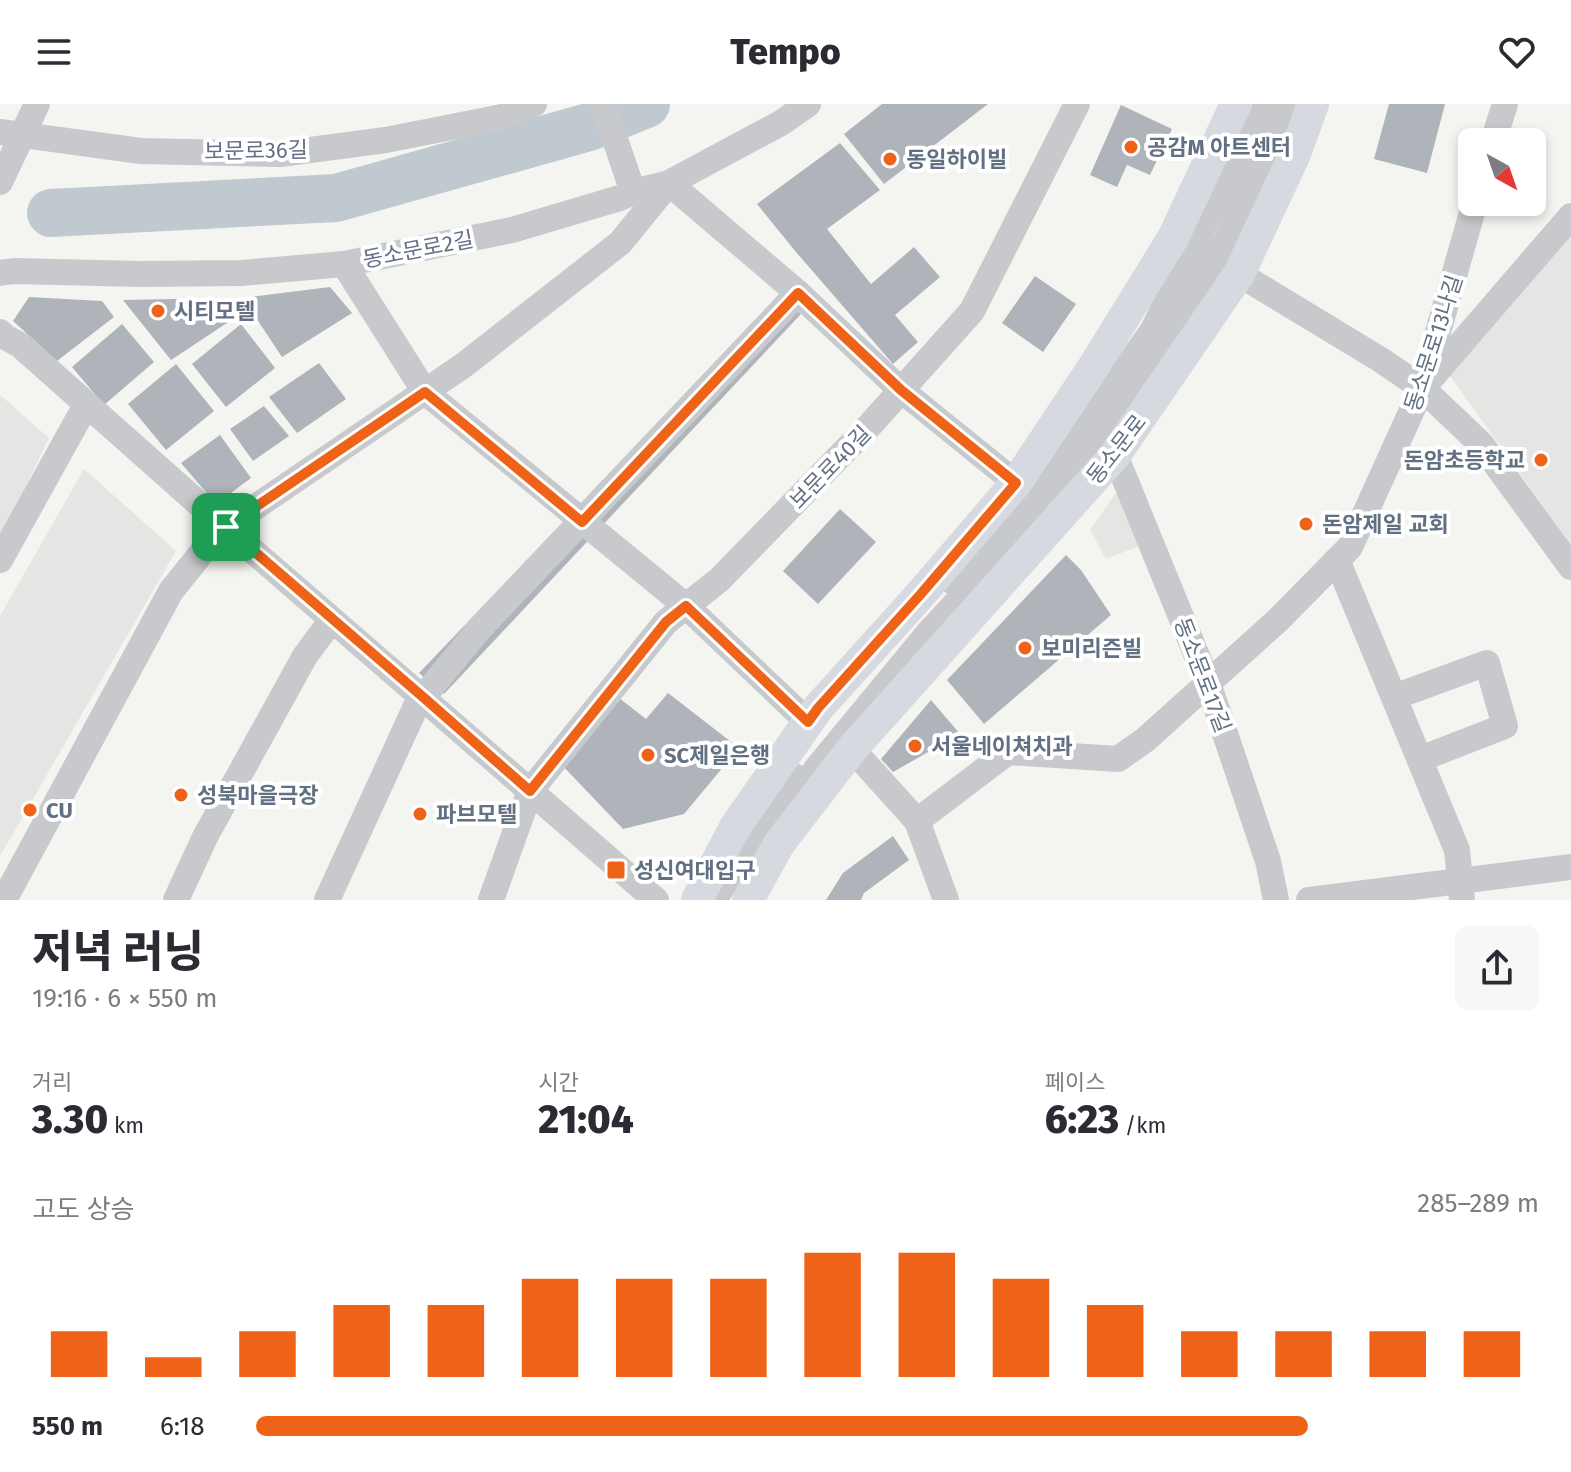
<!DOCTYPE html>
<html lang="ko">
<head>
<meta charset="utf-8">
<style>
  body { margin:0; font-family:"Fira Sans","Noto Sans KR",sans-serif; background:#f7f7f7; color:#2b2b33; height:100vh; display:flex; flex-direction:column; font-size:30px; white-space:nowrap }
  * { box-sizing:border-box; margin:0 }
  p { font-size:26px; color:#7c7c81 }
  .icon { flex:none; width:44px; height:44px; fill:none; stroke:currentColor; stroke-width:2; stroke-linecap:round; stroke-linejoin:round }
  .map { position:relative; height:796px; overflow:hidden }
  .details { display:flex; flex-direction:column; background:#fff; flex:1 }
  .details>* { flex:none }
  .needle { width:52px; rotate:140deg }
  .tools { position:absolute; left:1458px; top:24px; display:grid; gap:16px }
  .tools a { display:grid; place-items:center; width:88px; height:88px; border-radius:12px; background:#fff; box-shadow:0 4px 12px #0003; font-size:40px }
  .pin { position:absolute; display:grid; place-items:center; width:68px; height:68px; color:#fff; margin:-34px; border-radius:16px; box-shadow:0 4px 12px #0006 }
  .round { display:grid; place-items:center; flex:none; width:84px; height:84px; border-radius:12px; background:#f7f7f7 }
  .head { display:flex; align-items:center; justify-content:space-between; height:136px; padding:0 32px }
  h1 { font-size:44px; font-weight:800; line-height:60px }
  .metrics { display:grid; grid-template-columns:repeat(3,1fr); gap:12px; height:136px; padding:8px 32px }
  .metrics div { display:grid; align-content:center }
  .metrics b { font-size:40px; font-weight:800 }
  .metrics small { font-size:22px; font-weight:400 }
  .metrics p { font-size:22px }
  .chart { height:224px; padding:16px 32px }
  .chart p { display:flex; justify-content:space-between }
  .chart svg { width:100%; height:144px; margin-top:8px; stroke:#ee6318; stroke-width:6 }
  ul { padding:0 32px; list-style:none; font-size:26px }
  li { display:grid; grid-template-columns:128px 96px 1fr; align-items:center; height:60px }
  li i { height:20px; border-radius:10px; background:#ee6318 }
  header { display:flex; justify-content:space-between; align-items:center; height:104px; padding:0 32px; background:#fff; font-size:36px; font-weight:800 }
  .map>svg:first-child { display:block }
  .built { fill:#e5e6e4 }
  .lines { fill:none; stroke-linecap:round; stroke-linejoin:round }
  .river { stroke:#c0c9cf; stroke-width:48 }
  .building { fill:#afb4bb }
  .minor { stroke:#c7c9cd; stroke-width:26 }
  .major { stroke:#d6d9df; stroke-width:32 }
  .route-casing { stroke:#fff; stroke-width:16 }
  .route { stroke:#ee6318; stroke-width:10 }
  .poi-dot { fill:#ee6318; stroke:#fff; stroke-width:3 }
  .labels { text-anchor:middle; stroke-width:8; stroke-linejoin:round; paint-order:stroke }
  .poi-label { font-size:22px; font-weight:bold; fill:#627084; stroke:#fff; text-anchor:start }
  .street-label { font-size:22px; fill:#627084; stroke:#fff }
</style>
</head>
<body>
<header><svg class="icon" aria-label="menu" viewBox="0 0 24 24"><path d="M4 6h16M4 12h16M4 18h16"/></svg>Tempo<svg class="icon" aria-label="heart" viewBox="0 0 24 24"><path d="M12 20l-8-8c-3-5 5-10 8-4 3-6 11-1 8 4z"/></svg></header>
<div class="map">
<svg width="1571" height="796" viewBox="0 0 1571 796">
  <rect width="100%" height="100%" fill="#f4f5f0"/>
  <g class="built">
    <polygon points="1571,131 1571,441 1450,272"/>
    <polygon points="0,291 49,334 0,436"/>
    <polygon points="84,365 176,447 0,752 0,512"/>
    <polygon points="1118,386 1139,442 1106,455 1090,426"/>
  </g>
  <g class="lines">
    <polyline class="river" points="51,109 336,94 589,23 646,0"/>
  </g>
  <g class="building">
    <polygon points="882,0 988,0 884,80 844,30"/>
    <polygon points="1389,0 1445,0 1427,69 1374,55"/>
    <polygon points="1121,1 1172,25 1150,71 1127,61 1117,83 1090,71"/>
    <polygon points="840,39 880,86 827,125 871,180 914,143 940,173 895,211 918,238 893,260 796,148 757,100"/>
    <polygon points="1035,172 1076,200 1043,248 1002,219"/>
    <polygon points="330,183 352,209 282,253 243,194"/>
    <polygon points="780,192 801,210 444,590 419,569"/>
    <polygon points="29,193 102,197 114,213 57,257 13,217"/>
    <polygon points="223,194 236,213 171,256 123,196"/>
    <polygon points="122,220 154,258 104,301 72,263"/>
    <polygon points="241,220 275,264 226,303 192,260"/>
    <polygon points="319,259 346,295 297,329 269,293"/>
    <polygon points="176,260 214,307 166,346 128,300"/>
    <polygon points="264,302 289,332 253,357 230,325"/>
    <polygon points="220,331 251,374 216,400 181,359"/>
    <polygon points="840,405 876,438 818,500 783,467"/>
    <polygon points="1066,451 1081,466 1111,511 984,620 947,576"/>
    <polygon points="668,589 739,644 684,710 623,725 559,658 614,590 646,615"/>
    <polygon points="931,596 960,630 893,668 881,655"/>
    <polygon points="893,732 909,756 864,789 861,796 826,796 843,769"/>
  </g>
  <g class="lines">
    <g class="minor">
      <polyline points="603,0 633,88"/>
      <polyline points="0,28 141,47 280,50 386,36 502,13 534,0"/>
      <polyline points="1493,38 1505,0"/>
      <polyline points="0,78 37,0"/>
      <polyline points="344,160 425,288 686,502 808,618"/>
      <polyline points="0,169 14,167 141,170 241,169 344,160 512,126 620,94 633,88 669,79 781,19 808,0"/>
      <polyline points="1239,170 1381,256 1422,284 1481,340 1571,463"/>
      <polyline points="0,228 5,233 20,241 216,415 656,796"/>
      <polyline points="1427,279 1571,112"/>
      <polyline points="1115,351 1208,579 1268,757 1276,796"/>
      <polyline points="226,423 464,261 620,139 669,79 798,189 901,286 1016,379"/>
      <polyline points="0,456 81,310"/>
      <polyline points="1337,456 1457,746 1462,796"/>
      <polyline points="953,478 1078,331 1153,226 1262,0"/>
      <polyline points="423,593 480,524 798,189"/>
      <polyline points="1394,593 1487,559 1505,622 1420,655"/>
      <polyline points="852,645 917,717 1008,648 1118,655 1145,636 1277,517 1350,443 1422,284 1475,98"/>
      <polyline points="794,698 816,665 930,527 1061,386 1127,305 1226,135 1286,0"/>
      <polyline points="917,717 946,796"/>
      <polyline points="4,796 171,487 216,431"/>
      <polyline points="176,796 205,733 305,552 325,525"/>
      <polyline points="327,796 417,600"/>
      <polyline points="491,796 530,687 666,518 719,476 870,321 972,207 1077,0"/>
      <polyline points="714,796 794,672"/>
      <polyline points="1309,796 1571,763"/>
    </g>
    <g class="major">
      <polyline points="697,796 735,723 818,604 920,491 1016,379 1094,262 1173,134 1236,0"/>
      <polyline points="748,796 779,740 852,645 1115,351 1239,170 1295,50 1313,0"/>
    </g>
  </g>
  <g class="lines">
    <g class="route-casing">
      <polygon id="route" points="798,189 901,286 1016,379 920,491 818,604 808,618 686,502 666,518 530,687 423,593 226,423 425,288 582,418"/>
    </g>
    <use href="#route" class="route"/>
  </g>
  <g class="poi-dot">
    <circle cx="1131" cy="43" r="8"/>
    <circle cx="890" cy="55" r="8"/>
    <circle cx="158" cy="207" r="8"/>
    <circle cx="1541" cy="356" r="8"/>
    <circle cx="1306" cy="420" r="8"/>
    <circle cx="1025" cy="544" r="8"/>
    <circle cx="915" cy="642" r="8"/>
    <circle cx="648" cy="651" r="8"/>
    <circle cx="181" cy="691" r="8"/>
    <circle cx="30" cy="706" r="8"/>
    <circle cx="420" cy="710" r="8"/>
    <rect x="606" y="756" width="20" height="20" rx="4"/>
  </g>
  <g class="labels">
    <g class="poi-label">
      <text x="1147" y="51">공감M 아트센터</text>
      <text x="906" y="63">동일하이빌</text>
      <text x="174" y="215">시티모텔</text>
      <text x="1525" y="364" text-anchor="end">돈암초등학교</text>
      <text x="1322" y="428">돈암제일 교회</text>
      <text x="1041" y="552">보미리즌빌</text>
      <text x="931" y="650">서울네이쳐치과</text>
      <text x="664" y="659">SC제일은행</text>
      <text x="197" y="699">성북마을극장</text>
      <text x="46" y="714">CU</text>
      <text x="436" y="718">파브모텔</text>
      <text x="634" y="774">성신여대입구</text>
    </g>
    <g class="street-label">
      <text transform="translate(256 46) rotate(-1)" y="8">보문로36길</text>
      <text transform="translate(418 145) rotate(-11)" y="8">동소문로2길</text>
      <text transform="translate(1433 239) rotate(-72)" y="8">동소문로13나길</text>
      <text transform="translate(1116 345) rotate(-52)" y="8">동소문로</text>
      <text transform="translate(830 363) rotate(-46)" y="8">보문로40길</text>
      <text transform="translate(1203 571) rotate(69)" y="8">동소문로17길</text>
    </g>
  </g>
</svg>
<div class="tools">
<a><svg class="needle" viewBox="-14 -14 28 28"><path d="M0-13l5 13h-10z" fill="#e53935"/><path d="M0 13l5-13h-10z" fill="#7c7c81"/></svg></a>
</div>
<div class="pin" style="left:226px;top:423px;background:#1e9e55"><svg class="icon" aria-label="arrive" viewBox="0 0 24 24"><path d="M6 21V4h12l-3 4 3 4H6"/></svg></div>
</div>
<section class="details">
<div class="head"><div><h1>저녁 러닝</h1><p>19:16 · 6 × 550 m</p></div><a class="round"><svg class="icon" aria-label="share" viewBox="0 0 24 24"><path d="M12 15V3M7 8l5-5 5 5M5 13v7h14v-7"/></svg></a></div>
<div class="metrics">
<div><p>거리</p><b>3.30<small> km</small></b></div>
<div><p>시간</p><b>21:04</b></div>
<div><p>페이스</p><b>6:23<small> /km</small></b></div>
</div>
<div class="chart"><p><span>고도 상승</span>285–289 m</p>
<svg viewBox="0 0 160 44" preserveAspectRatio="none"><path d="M5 44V30M15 44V38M25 44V30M35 44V22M45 44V22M55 44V14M65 44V14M75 44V14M85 44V6M95 44V6M105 44V14M115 44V22M125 44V30M135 44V30M145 44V30M155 44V30"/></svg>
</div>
<ul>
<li><b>550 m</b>6:18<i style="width:82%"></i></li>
</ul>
</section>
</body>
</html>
